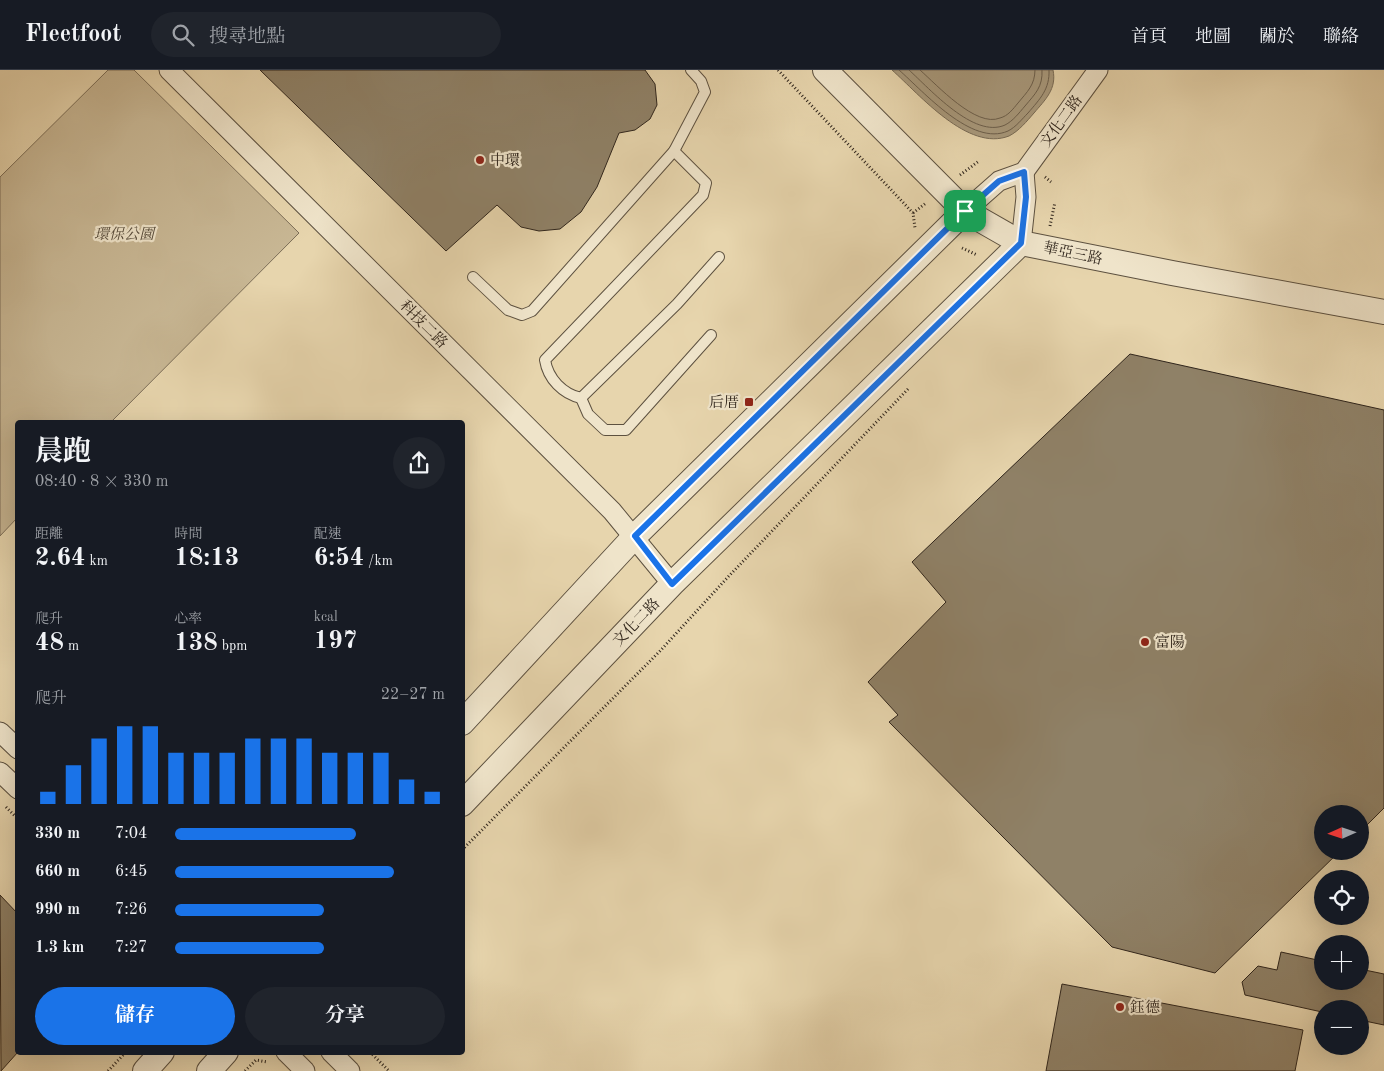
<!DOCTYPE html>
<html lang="zh-TW">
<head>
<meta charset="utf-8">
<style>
  body { margin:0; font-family:"Old Standard TT","Noto Serif TC",serif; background:#20242c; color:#f1f3f6; height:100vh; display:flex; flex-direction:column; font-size:19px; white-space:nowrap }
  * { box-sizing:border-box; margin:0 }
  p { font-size:16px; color:#9ea1a6 }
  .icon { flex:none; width:28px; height:28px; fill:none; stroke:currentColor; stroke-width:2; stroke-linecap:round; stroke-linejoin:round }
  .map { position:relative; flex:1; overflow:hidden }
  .details { position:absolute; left:15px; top:350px; width:450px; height:635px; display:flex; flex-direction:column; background:#171b24; border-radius:5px; box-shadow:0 5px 20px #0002 }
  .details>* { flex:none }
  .needle { width:32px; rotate:267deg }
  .tools { position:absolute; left:1314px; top:735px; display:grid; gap:10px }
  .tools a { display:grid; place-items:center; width:55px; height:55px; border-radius:50%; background:#171b24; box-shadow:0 5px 20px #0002; font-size:25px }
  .pin { position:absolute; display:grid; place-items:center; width:42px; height:42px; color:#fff; margin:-21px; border-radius:10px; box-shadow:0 2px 8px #0006 }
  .round { display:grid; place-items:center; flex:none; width:52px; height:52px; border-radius:26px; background:#20242c }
  .head { display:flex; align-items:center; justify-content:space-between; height:85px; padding:0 20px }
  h1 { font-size:28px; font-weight:700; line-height:38px }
  .stats { display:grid; grid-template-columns:repeat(3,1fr); gap:8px; height:85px; padding:5px 20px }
  .stats div { display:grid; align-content:center }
  .stats b { font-size:25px; font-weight:700 }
  .stats small { font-size:14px; font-weight:400 }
  .stats p { font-size:14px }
  .chart { height:140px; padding:10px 20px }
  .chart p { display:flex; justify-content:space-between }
  .chart svg { width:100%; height:90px; margin-top:5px; stroke:#1a73e8; stroke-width:6 }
  .primary-button { display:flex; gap:10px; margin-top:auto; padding:10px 20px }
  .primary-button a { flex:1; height:58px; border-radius:30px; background:#1a73e8; color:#fff; font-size:20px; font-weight:700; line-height:58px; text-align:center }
  .primary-button a+a { background:#20242c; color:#f1f3f6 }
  ul { padding:0 20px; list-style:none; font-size:16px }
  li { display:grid; grid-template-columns:80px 60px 1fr; align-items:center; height:38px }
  li i { height:12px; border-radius:6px; background:#1a73e8 }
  header { display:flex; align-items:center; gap:30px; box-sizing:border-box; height:70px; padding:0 25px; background:#171b24; border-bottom:1px solid #363941 }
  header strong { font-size:24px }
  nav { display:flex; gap:28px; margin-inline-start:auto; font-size:18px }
  .search { width:350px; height:45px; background:#20242c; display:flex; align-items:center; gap:12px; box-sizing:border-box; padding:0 18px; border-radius:28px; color:#9ea1a6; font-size:19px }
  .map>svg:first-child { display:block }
  .green { fill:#c8b794; stroke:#7c6e58 }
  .water { fill:#a8997c; stroke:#786b56 }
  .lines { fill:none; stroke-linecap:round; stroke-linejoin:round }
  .shore { stroke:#6c5f4c; stroke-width:1 }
  .building { fill:#8f8167; stroke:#2f251c }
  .service-casing { stroke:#5d5140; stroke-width:12 }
  .minor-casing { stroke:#5d5140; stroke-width:21 }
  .tertiary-casing { stroke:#5d5140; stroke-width:26 }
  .path { stroke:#2f251c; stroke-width:3; stroke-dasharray:1 2.5; stroke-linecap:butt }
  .service { stroke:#efe4ca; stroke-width:10 }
  .minor { stroke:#efe4ca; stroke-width:19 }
  .tertiary { stroke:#efe4ca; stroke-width:24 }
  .route-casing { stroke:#fff; stroke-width:10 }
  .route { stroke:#1a73e8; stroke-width:6 }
  .poi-dot { fill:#8f2418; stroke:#efe4ca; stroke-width:2 }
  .labels { text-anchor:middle; stroke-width:4.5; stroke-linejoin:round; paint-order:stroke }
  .street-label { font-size:15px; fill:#2f251c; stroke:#efe4ca }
  .poi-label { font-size:15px; fill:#2f251c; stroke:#efe4ca; text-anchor:start }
  .park-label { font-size:15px; font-style:italic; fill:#554a3a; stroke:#efe4ca }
</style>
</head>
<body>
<header>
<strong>Fleetfoot</strong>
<div class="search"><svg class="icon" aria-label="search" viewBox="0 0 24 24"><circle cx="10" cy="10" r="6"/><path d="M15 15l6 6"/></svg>搜尋地點</div>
<nav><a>首頁</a><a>地圖</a><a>關於</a><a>聯絡</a></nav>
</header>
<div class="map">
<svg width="1384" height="1001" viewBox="0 0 1384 1001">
  <rect width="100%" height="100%" fill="#e7d5ad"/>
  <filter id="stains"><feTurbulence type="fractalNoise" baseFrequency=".004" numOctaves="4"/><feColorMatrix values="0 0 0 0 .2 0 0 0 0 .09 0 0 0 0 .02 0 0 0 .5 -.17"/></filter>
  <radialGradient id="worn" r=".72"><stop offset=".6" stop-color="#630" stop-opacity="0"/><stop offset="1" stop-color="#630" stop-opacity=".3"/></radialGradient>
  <polygon class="green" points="108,0 134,0 299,163 111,352 18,352 17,448 0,466 0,107"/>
  <path class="water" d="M892,0h161c4,19 -8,30 -19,43 -7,8 -15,18 -25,23 -41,16 -89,-41 -117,-66z"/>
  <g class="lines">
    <g class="shore">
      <path d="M899,0c25,22 73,77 109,61 8,-4 14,-12 20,-18 12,-14 22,-24 21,-43"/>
      <path d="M909,0c21,19 65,69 96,55 8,-4 14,-12 20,-19 10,-12 18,-19 17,-36"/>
      <path d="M920,0c17,15 56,58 80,48 8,-2 13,-9 18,-15 9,-11 17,-18 17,-33"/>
    </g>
  </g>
  <g class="building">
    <polygon points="260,0 645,0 655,14 657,35 650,49 635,60 619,63 597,117 581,142 560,159 539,161 521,157 497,135 446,181"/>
    <polygon points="1130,284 1384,340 1384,738 1360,762 1360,744 1322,744 1322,781 1340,781 1215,903 1112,877 889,652 898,645 868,612 946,532 912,492"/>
    <polygon points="0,825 18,844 18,982 1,1001"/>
    <polygon points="1281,882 1322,891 1322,911 1360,911 1360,899 1384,904 1384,955 1360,950 1360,939 1322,939 1322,942 1245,925 1242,912 1258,896 1277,900"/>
    <polygon points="1062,914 1303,960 1295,1001 1046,1001"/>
  </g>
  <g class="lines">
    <g class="service-casing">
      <g id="service">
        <path d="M674,81l32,32 -3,12 -158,165c3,19 18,34 36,38l96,-94 42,-47"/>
        <polyline points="473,207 508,240 522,245 532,241 674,81 705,22 701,11 691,0"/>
        <polyline points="581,328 588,344 605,360 626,360 711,265"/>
      </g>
    </g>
    <g class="minor-casing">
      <g id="minor">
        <polyline points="169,0 612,441 672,514"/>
        <polyline points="965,141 999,111 1024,102 1098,0"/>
        <polyline points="1021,173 1026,127 1024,102"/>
        <polyline points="0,662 18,679"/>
        <polyline points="0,702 18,719"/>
        <polyline points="286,982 305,1001"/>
        <polyline points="331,982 350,1001"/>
      </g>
    </g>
    <g class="tertiary-casing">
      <g id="tertiary">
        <polyline points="825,0 965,141 1021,173 1172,203 1384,242"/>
        <polyline points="462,653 635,466 965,141"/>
        <polyline points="462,734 672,514 1021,173"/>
        <polyline points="145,1001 162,982"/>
        <polyline points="209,1001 226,982"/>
      </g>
    </g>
    <g class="path">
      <polyline points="778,0 913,143 915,158"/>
      <polyline points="960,105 979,91"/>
      <polyline points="1045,107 1051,112"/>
      <polyline points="913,143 926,133"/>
      <polyline points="1050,156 1055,132"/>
      <polyline points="962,178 977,185"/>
      <polyline points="6,737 18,749"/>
      <polyline points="462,780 660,581 728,507 909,318"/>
      <polyline points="370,982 389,1001"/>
      <polyline points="108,1001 126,982"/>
      <polyline points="245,1001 256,990 267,992"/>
    </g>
    <use href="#service" class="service"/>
    <use href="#minor" class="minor"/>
    <use href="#tertiary" class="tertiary"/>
  </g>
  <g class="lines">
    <g class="route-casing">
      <polygon id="route" points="1024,102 1026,127 1021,173 672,514 635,466 965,141 999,111"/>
    </g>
    <use href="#route" class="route"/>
  </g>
  <g class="poi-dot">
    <circle cx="480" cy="90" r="5"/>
    <rect x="744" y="327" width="10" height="10" rx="2.5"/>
    <circle cx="1145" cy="572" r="5"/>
    <circle cx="1120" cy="937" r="5"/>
  </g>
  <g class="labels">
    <g class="street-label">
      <text transform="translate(1061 51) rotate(-54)" y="5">文化二路</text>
      <text transform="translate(1073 183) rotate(12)" y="5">華亞三路</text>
      <text transform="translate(424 254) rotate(45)" y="5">科技二路</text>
      <text transform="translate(636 552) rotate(-46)" y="5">文化二路</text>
    </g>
    <g class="poi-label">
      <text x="490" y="95">中環</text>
      <text x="739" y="337" text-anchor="end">后厝</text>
      <text x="1155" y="577">富陽</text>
      <text x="1130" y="942">鈺德</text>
    </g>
    <g class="park-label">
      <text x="124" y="169">環保公園</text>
    </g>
  </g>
  <rect width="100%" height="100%" filter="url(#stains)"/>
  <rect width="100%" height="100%" fill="url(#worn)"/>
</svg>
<div class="tools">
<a><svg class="needle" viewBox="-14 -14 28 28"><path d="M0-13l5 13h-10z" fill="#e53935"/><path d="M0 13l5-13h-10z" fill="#9ea1a6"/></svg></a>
<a><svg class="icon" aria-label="locate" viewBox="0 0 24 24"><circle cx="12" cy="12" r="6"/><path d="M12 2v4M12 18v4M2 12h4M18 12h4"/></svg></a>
<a>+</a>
<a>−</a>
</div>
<div class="pin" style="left:965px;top:141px;background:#1e9e55"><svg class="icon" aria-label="arrive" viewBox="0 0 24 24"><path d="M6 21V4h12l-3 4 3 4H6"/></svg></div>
<section class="details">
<div class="head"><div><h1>晨跑</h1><p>08:40 · 8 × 330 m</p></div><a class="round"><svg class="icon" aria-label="share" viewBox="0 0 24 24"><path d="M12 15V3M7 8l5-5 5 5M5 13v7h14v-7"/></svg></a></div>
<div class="stats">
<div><p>距離</p><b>2.64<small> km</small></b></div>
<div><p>時間</p><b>18:13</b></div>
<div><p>配速</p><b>6:54<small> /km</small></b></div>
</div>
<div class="stats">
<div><p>爬升</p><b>48<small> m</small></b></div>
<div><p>心率</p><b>138<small> bpm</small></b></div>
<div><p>kcal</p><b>197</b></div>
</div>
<div class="chart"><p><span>爬升</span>22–27 m</p>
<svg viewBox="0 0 160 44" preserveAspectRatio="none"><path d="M5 44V38M15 44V25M25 44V12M35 44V6M45 44V6M55 44V19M65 44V19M75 44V19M85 44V12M95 44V12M105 44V12M115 44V19M125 44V19M135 44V19M145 44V32M155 44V38"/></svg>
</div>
<ul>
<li><b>330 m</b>7:04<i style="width:67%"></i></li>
<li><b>660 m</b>6:45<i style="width:81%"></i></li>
<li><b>990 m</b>7:26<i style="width:55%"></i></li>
<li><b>1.3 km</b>7:27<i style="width:55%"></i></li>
</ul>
<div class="primary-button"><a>儲存</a><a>分享</a></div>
</section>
</div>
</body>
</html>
